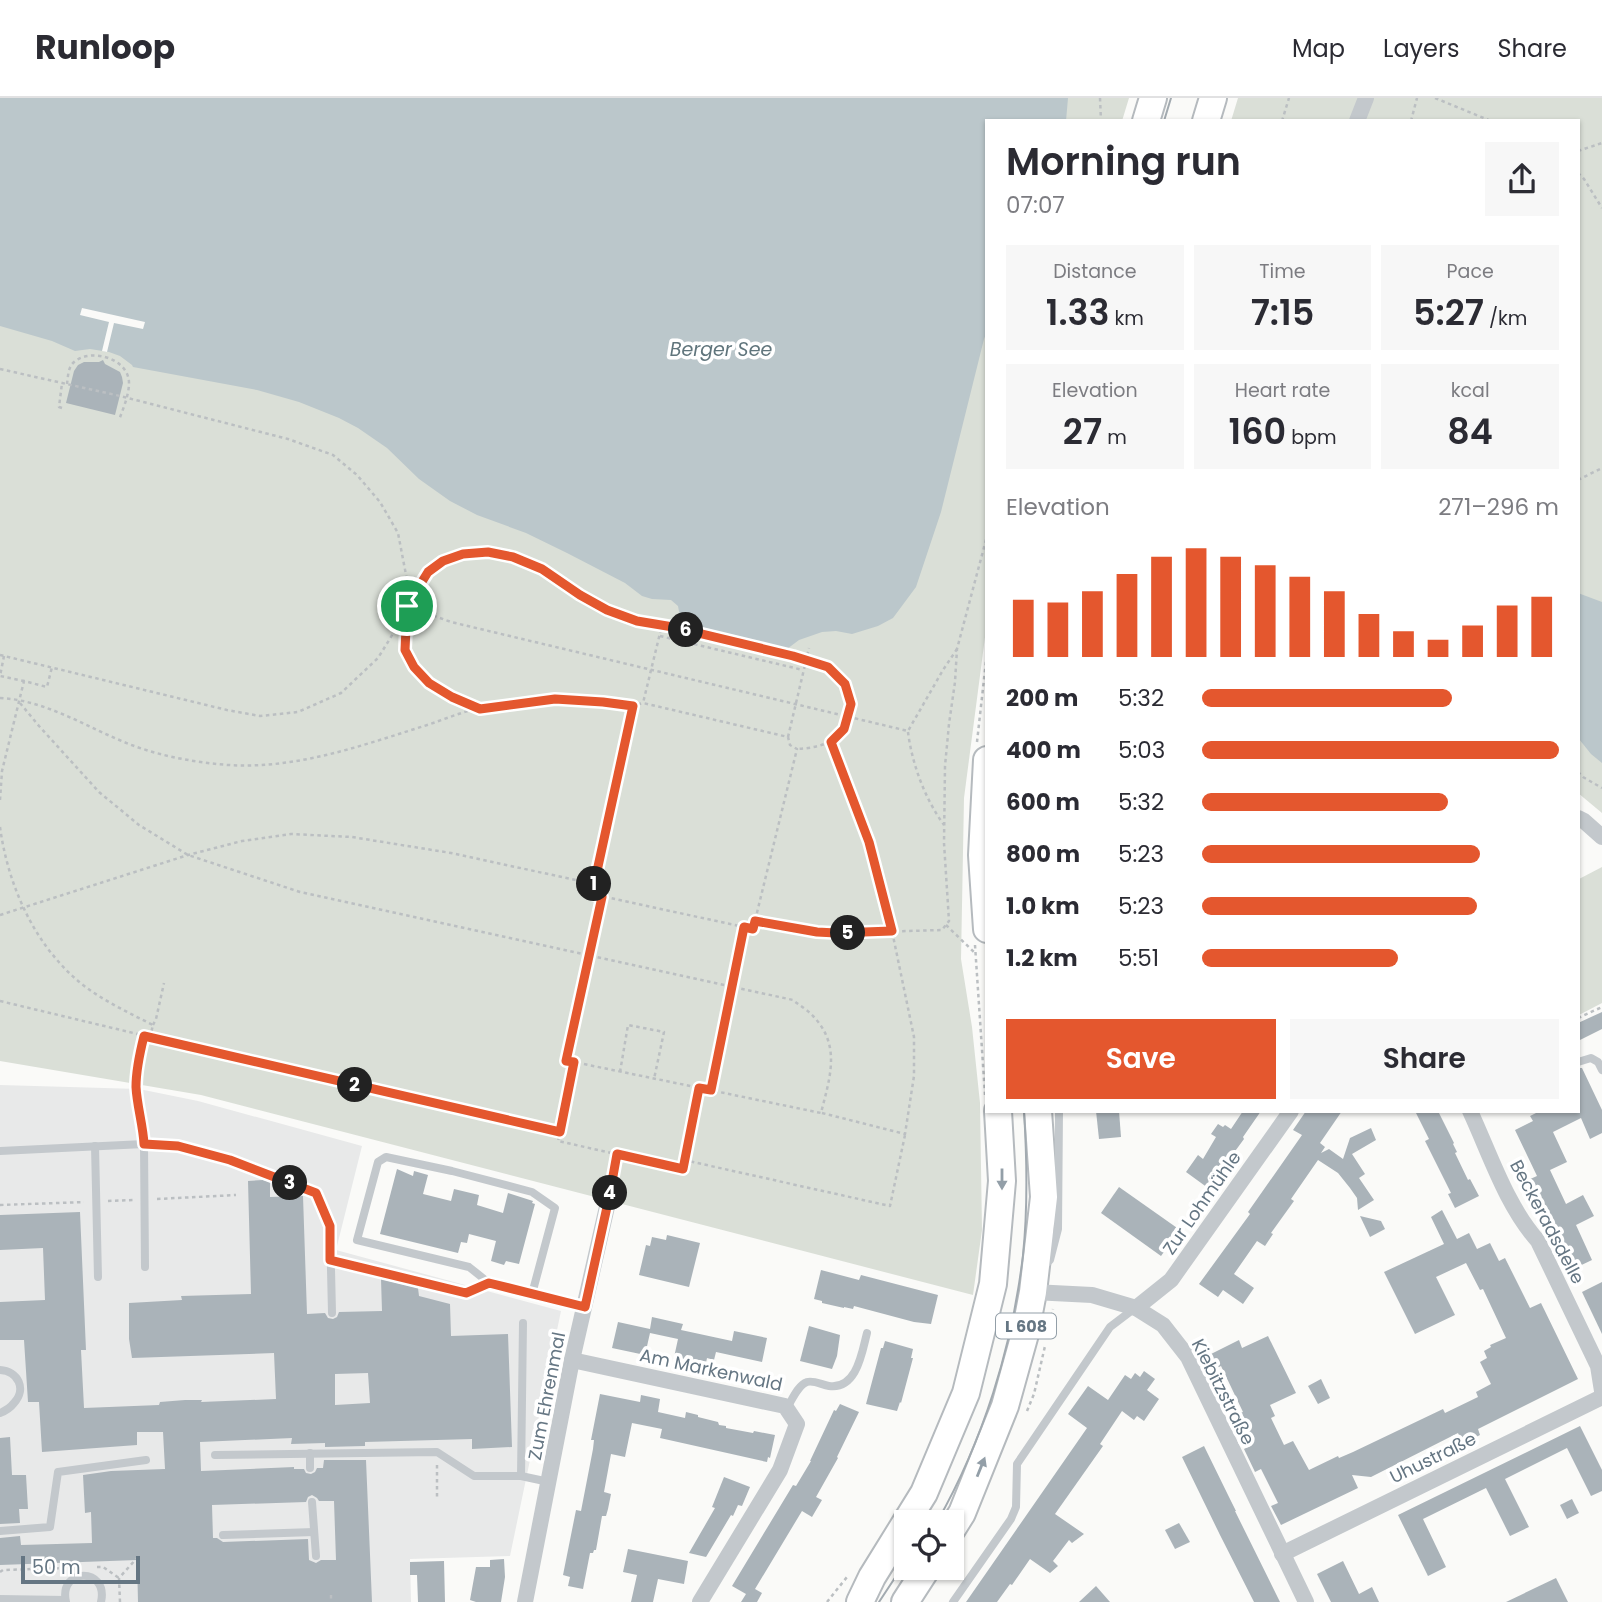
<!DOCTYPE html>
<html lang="en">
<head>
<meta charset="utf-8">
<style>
  body { margin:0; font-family:Poppins,sans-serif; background:#f7f7f7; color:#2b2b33; height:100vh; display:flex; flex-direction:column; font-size:26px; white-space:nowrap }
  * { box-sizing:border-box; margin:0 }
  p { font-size:23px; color:#7c7c81 }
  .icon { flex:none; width:38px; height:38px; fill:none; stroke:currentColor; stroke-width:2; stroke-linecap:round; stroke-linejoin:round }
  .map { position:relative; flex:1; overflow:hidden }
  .sheet { position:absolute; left:985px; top:21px; width:595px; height:994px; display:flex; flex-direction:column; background:#fff; border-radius:0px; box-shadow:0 2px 5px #0004 }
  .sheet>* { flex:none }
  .buttons { position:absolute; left:894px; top:1412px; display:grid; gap:14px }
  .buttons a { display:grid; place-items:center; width:70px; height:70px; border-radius:0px; background:#fff; box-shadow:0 2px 5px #0004; font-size:35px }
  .scale { position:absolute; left:21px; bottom:18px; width:119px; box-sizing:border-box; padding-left:7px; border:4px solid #657683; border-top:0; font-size:19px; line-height:24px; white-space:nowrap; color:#657683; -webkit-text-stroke:5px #fff; paint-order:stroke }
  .pin { position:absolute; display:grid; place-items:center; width:60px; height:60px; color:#fff; margin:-30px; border:4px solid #fff; border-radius:50%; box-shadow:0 2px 7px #0007 }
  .km { position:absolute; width:35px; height:35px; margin:-18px; border-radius:50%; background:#222; color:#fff; font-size:19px; line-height:35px; text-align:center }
  .round { display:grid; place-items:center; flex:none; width:74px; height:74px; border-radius:0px; background:#f7f7f7 }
  .overview { display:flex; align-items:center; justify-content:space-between; height:119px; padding:0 21px }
  h1 { font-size:38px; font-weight:600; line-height:52px }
  .stats { display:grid; grid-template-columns:repeat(3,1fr); gap:10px; height:119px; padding:7px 21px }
  .stats div { display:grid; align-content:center; border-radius:0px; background:#f7f7f7; text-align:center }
  .stats b { font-size:35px; font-weight:600 }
  .stats small { font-size:19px; font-weight:400 }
  .stats p { font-size:19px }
  .chart { height:196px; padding:14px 21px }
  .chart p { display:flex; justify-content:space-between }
  .chart svg { width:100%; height:126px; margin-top:7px; stroke:#e4572e; stroke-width:6 }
  .button { display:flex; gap:14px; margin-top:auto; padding:14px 21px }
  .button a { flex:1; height:80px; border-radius:0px; background:#e4572e; color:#fff; font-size:28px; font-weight:600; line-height:80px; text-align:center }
  .button a+a { background:#f7f7f7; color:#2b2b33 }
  ul { padding:0 21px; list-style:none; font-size:23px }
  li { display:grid; grid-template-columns:112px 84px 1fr; align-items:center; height:52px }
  li i { height:18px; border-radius:9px; background:#e4572e }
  header { display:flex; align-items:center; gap:42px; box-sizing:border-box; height:98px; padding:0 35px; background:#fff; border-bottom:2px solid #e1e1e2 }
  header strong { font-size:33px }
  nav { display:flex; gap:38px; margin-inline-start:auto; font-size:24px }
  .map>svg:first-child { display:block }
  .built { fill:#e8e9e9 }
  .green { fill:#dadfd7 }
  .water { fill:#bbc7cb }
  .pier { fill:#fafaf8 }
  .building { fill:#aab3b9; fill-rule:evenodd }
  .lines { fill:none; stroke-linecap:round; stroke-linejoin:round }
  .primary-casing { stroke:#b5babe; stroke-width:30 }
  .path { stroke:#bbbfc2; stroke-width:2.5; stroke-dasharray:3.5 3.5; stroke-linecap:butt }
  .lane { stroke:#c3c8cc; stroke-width:8 }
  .street { stroke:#c3c8cc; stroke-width:16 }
  .primary { stroke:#fff; stroke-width:26 }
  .tram { stroke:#a2aab0; stroke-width:2 }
  .oneway { fill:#939fa8 }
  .route-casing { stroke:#fff; stroke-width:14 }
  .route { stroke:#e4572e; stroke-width:9 }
  .labels { text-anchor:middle; stroke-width:7; stroke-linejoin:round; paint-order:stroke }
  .shield { fill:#fff; stroke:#939fa8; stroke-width:2 }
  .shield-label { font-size:16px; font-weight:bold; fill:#657683 }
  .street-label { font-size:18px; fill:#657683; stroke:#fff }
  .water-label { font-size:19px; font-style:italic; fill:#60757c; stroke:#fff }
</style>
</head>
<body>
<header>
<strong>Runloop</strong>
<nav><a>Map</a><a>Layers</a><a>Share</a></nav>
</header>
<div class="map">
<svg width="1602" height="1504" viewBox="0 0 1602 1504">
  <rect width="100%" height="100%" fill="#fafaf8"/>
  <polygon class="built" points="0,987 139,991 198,1003 362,1048 336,1152 561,1213 510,1458 410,1461 411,1504 0,1504"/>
  <g class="green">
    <polygon points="0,0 1129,0 1122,23 987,23 987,524 964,700 961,861 972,929 980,1005 982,1132 973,1197 201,997 0,963"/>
    <polygon points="1238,0 1602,0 1602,715 1578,695 1578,23 1231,23"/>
    <polygon points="1602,769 1602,905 1579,917 1579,781"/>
  </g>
  <g class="water">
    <polygon points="0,0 1068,0 1066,23 987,23 987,234 984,241 941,414 916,489 893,520 878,528 852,536 836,533 822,534 799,542 787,551 681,525 678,508 671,502 652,501 642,498 625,485 567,455 526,435 477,417 450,403 419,381 387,350 358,330 339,320 299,304 257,292 133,269 132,267 120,258 109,254 90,251 75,253 52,243 0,228"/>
    <polygon points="1578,495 1602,504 1602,665 1591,656 1579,641"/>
  </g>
  <polygon class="pier" points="82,210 145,224 143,231 114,225 107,254 102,253 109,224 80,217"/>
  <g class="building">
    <polygon points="103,262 105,266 120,274 122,279 123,285 115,317 66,305 74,273 78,267 84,264 99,264"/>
    <polygon points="1602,914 1602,931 1578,943 1578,925"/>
    <polygon points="1578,970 1582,970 1602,1012 1602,1035 1590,1041 1581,1020 1553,1034 1567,1064 1550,1072 1566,1106 1583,1097 1594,1118 1576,1127 1592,1162 1571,1172 1528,1082 1537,1078 1515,1032 1533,1023 1530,1018 1540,1013 1578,1013"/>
    <polygon points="1096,1013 1119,1013 1121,1039 1099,1041"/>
    <polygon points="1243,1013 1261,1013 1243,1039 1244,1041 1208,1090 1186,1074 1198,1057 1203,1061 1216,1039 1211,1036 1218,1026 1223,1029 1225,1027 1231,1031"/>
    <polygon points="1306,1013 1342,1013 1320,1045 1325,1049 1321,1055 1329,1051 1343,1061 1350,1040 1371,1030 1376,1042 1352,1056 1365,1076 1359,1080 1374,1102 1358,1112 1357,1100 1350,1090 1338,1075 1318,1062 1291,1101 1294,1103 1271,1135 1273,1136 1265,1148 1257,1143 1234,1176 1254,1190 1243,1206 1223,1192 1218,1199 1199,1186 1250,1116 1248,1114 1302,1037 1293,1032"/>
    <polygon points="1415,1013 1438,1013 1454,1045 1453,1046 1457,1054 1455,1055 1468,1082 1470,1081 1479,1098 1455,1110 1448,1096 1451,1095 1425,1043 1429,1041"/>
    <polygon points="397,1071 413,1078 414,1073 428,1077 423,1096 451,1103 454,1091 479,1097 477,1107 503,1115 508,1095 533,1103 532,1105 535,1106 519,1166 506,1163 504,1167 491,1163 496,1143 469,1136 467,1145 461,1144 458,1155 380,1136"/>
    <path d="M263,1082l7,2v15l33,-1 4,118 18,-1 3,5 5,1 4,-2 2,-5 43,-1 -1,-32 37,9 1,8 31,8 1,32 57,-2 4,113 -40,2v-10l-107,3v4l-40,1v-4l-34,1 1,-6 -92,4 1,29 93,-4v2h10l2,4 5,1 4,-2 2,-4h6l1,-8h42l6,142h-234l-1,-42 -137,5v-27l20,-2 1,9 71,-2 -1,-31 -6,1 -2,-38 28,-4 54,-2 -2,-37h-26v13l-95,7 -3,-50h-11l-4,-62h-24v-38l45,-2 -2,-52 -43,2v-35l80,-3 6,138h-5l3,58 75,-3 1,-3 25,-2h17l-1,2 75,-3 -2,-46 -142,5 -3,-19v-36l53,-3 -1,-4 70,-2 -3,-113zM368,1275l2,30 -35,2v-31zM312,1397l5,3 2,3h15l2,59h-15l-5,3 -7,-3 -1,-21 -85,3 -6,-4h-4l-1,-33 94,-3 2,-5z"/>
    <polygon points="1119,1089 1180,1132 1161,1158 1101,1115"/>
    <polygon points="1442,1112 1457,1141 1469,1135 1477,1151 1490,1145 1499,1163 1505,1160 1530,1210 1541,1205 1578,1281 1478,1331 1480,1337 1466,1344 1461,1342 1458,1335 1371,1379 1352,1377 1358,1390 1281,1427 1271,1408 1278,1405 1261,1371 1255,1374 1244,1351 1252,1347 1237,1316 1243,1314 1221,1268 1215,1271 1209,1257 1239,1242 1242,1250 1268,1238 1296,1295 1270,1307 1275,1318 1271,1320 1284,1347 1293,1343 1309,1372 1338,1358 1339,1360 1353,1354 1443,1311 1445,1315 1478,1299 1476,1294 1491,1286 1480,1264 1487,1260 1484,1253 1491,1249 1490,1247 1506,1240 1483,1191 1480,1192 1466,1165 1436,1179 1455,1217 1415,1236 1384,1174 1444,1146 1431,1119"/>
    <polygon points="1360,1118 1381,1123 1385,1131 1370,1139"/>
    <polygon points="667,1137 700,1145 689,1189 639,1177 646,1147 650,1148 652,1139 666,1142"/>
    <polygon points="821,1172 859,1182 861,1177 938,1197 931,1226 914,1224 854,1208 853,1211 844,1209 844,1210 822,1205 822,1203 814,1201"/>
    <polygon points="1602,1184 1602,1236 1582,1194"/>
    <polygon points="652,1219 683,1226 681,1232 732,1243 734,1233 767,1240 762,1264 716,1254 714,1262 707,1260 705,1270 673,1264 678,1241 650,1235 645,1257 612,1250 618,1224 650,1231"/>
    <polygon points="809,1228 840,1237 837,1258 832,1271 800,1263"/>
    <polygon points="885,1243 913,1251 911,1260 913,1260 901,1305 900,1304 897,1313 866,1306 881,1250 883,1250"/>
    <polygon points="1144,1273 1155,1281 1147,1292 1159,1301 1144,1323 1137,1318 1134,1322 1122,1313 1100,1346 1103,1348 1055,1416 1084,1436 1072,1445 1069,1442 1053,1463 1058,1468 1050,1475 1030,1461 1012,1487 1010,1486 997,1504 966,1504 1087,1330 1068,1316 1088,1288 1108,1302 1125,1277 1131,1281 1135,1275 1140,1279"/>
    <polygon points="1321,1281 1330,1300 1318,1306 1308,1288"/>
    <polygon points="600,1296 640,1304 641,1297 660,1301 658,1314 685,1320 686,1314 698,1317 698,1319 718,1324 719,1327 726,1328 726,1330 753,1335 754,1333 775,1337 770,1360 768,1359 767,1364 660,1340 662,1331 632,1325 625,1359 611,1356 604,1394 611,1396 608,1411 606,1418 602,1418 596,1452 594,1452 593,1455 590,1455 583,1491 568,1488 570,1479 563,1477 576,1412 581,1413 593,1351 594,1342 591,1342"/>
    <polygon points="840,1306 859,1314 837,1359 838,1360 816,1399 822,1402 812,1419 802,1413 755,1491 762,1495 757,1504 741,1504 746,1496 732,1488 793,1387 796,1388 811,1363 810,1363 834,1312 836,1313"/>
    <polygon points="1580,1328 1602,1372 1602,1393 1591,1398 1567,1350 1505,1381 1529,1429 1510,1438 1486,1390 1423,1421 1446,1469 1428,1478 1398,1417"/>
    <polygon points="10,1339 12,1377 26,1377 28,1411 19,1411 20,1425 0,1426 0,1340"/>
    <polygon points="1204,1348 1229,1399 1236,1413 1235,1413 1280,1504 1254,1504 1220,1437 1182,1359"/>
    <polygon points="724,1379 750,1389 742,1408 738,1407 733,1418 731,1417 706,1459 689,1455 715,1410 712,1409"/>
    <polygon points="1572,1401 1579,1415 1567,1421 1560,1407"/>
    <polygon points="1179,1425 1190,1444 1175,1451 1165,1432"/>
    <polygon points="628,1451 688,1463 684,1486 658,1481 653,1504 631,1504 637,1477 623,1474"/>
    <polygon points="504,1461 505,1479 501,1504 476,1504 470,1502 476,1469 490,1469 490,1462"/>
    <polygon points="444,1463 445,1504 418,1504 417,1477 410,1477 410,1464"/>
    <polygon points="1343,1463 1359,1496 1372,1489 1379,1504 1331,1504 1317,1476"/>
    <polygon points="1556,1480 1568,1504 1506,1504"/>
    <polygon points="1096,1488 1110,1504 1079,1504"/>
  </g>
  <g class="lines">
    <g class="primary-casing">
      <g id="primary">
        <polyline points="1146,23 1153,0"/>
        <polyline points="1206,23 1213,0"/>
        <polyline points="987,662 982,757 987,831"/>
        <polyline points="952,1431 962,1415 1005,1308 1025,1236 1033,1194 1044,1099 1038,1013"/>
        <polyline points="860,1504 872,1479 924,1395 966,1295 993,1186 1002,1083 998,1013"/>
        <polyline points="905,1504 927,1470"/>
      </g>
    </g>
    <g class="path">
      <polyline points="1100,0 1101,23"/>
      <polyline points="1435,0 1491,23"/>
      <polyline points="1282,23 1289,0"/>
      <polyline points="1411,23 1417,0"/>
      <polyline points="1578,53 1602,45"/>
      <polyline points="1578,75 1584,81 1602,110"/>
      <polyline points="0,271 120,298 288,341 333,357 357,377 380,404 398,435 407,482 405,552 414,569 429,585 452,599 480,610"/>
      <path d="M67,286c1,-7 1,-16 6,-21 16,-16 56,-5 56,20 0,12 -6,26 -10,37"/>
      <polyline points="62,310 59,309 62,285"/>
      <polyline points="1578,382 1602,370"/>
      <polyline points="407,508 451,524 908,633 943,572 957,551"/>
      <path d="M663,527c35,7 69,16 104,24 15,4 49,11 61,19 21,14 26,33 18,56 -8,20 -31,24 -49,25"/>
      <polyline points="660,538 803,572"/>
      <polyline points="0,557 227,612 260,618 298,614 341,595 378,560 391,539 417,489 428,474 443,463 463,456 488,454 513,459 542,471 607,512 637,523 662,527 643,605"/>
      <polyline points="4,558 0,578 24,583"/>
      <path d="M0,600c46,2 88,30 129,46 28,11 59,17 88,20 72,8 140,-17 207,-38 19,-6 37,-14 56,-18 22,-4 46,-5 69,-8 18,-2 39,0 58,3 14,2 23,4 36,0l145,34 2,8 7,4 -44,180 -161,-35 41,-188"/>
      <path d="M20,605l19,23 60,66 40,33 49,30 112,37 493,108c6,5 13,9 18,14 31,30 19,63 10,99l-247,-51"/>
      <path d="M908,634c4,32 17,67 36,93"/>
      <polyline points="788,639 809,550"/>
      <polyline points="977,644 987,554"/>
      <polyline points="1578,674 1583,679 1602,690"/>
      <polyline points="0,702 2,673 24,583 47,589 52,569"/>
      <path d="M0,729c8,59 35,120 83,158 21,16 46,28 70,40l-3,12"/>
      <polyline points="602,799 566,963 574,964 558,1043 683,1071 699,990"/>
      <polyline points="0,817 188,757 242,743 291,736 352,739 451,755 594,786"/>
      <polyline points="756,824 800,832 836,835 942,832 949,823 944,745 945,668 949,626 955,584 957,551 987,438"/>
      <polyline points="946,827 976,856"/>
      <polyline points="975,847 985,997"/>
      <polyline points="0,903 150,939 560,1034"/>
      <polyline points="1578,920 1602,909"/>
      <polyline points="153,927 156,921 164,885"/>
      <polyline points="620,974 628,927 664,934 654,981"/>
      <polyline points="711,990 744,829"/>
      <polyline points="822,1015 905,1036 914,978 914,939 892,833 869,744 831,644"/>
      <polyline points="144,1035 136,989 139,962 144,938"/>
      <polyline points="684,1062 890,1108 905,1037"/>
      <polyline points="612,1087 617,1056"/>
      <polyline points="157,1101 236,1097"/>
      <polyline points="108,1103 133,1102"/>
      <polyline points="0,1107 84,1104"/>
      <polyline points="1049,1232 1053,1211"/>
      <polyline points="1027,1313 1034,1296 1045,1248"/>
      <polyline points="437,1367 437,1399"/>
      <polyline points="952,1463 959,1450"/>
      <polyline points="97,1469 103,1469 119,1480"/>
      <polyline points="0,1474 3,1472 66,1470"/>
      <polyline points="331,1497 331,1504"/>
      <polyline points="120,1504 119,1480 137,1460"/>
      <polyline points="827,1504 847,1479"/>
    </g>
    <g class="lane">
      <polyline points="1578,964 1591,960 1598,964 1602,972"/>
      <polyline points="144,1046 178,1048 230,1062 316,1095 330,1128 332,1215"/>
      <polyline points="95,1048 98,1179"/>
      <polyline points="0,1053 144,1046 145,1169"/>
      <polyline points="330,1162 466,1195 489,1185 584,1209"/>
      <polyline points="1044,1168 1050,1162 1058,1131 1059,1013"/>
      <polyline points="489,1185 469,1169 357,1142 378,1064 386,1059 452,1073 532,1094 555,1110 532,1196"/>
      <path d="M0,1272c18,1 27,19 14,33 -3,4 -9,8 -14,10"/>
      <path d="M787,1310c5,-8 11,-23 20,-26 7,-2 15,3 22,4 28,4 33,-34 38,-53"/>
      <polyline points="215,1357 437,1354 474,1378 521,1378 549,1384"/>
      <polyline points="310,1370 310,1355"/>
      <polyline points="521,1378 523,1225"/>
      <polyline points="312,1404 316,1458"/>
      <polyline points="0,1433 50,1429 58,1374 146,1362"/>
      <polyline points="223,1437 314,1434"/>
      <polyline points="0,1501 65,1502"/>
      <path d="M66,1504c-8,-35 43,-35 35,0"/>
      <polyline points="953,1504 1011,1421 1016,1409 1017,1366 1110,1229 1135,1210"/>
    </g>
    <g class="street">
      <polyline points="1357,23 1366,0"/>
      <polyline points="1578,720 1584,723 1602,739"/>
      <path d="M1470,1013c20,43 36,94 68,130l60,125 4,25"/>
      <polyline points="1033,1194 1092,1197 1136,1210 1163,1227 1188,1259 1306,1504"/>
      <polyline points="1136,1210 1171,1182 1291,1013"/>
      <polyline points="572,1262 785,1308 797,1326 780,1372 700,1504"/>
      <polyline points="1282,1456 1602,1299"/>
      <polyline points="525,1504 572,1262 609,1100"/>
    </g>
    <use href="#primary" class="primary"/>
    <g class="tram">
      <polyline points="1164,23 1171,0"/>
      <path d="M937,1424c46,-81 75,-174 86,-267 5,-48 4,-96 1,-144"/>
      <polyline points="879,1504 906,1463"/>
    </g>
  </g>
  <defs><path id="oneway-solid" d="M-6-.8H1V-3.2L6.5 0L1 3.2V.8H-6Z" transform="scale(1.75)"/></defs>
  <g class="oneway">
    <use href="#oneway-solid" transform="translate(1002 1081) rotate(90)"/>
    <use href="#oneway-solid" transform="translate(981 1369) rotate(-68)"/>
  </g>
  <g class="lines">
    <g class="route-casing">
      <path id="route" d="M488,454l25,5 29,12 38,26 27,15 30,11 36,6 120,29 35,11 17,17 6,20 -7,25 -13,13 38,100 23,89 -56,2 -19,-1 -62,-11 -2,8 -9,-2 -33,163 -12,-2 -16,81 -66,-15 -8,44 -24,109 -96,-24 -23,10 -136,-33v-34l-14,-33 -86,-33 -52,-14 -34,-2c-1,-19 -7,-38 -8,-57 0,-17 4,-35 8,-51l416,96 14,-70 -8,-1 36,-164 -10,-3 41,-188 -30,-4 -48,-3 -75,10 -28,-12 -23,-14 -15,-16 -9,-17 2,-44 21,-34 15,-11 20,-7z"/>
    </g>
    <use href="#route" class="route"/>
  </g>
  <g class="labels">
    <rect class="shield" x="996" y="1215.5" width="60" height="25" rx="5"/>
    <g class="shield-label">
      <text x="1026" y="1234">L 608</text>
    </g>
    <g class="street-label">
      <text transform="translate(1202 1105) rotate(-55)" y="6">Zur Lohmühle</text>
      <text transform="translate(1547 1124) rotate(62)" y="6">Beckeradsdelle</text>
      <text transform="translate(711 1272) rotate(12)" y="6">Am Markenwald</text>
      <text transform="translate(1223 1294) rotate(63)" y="6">Kiebitzstraße</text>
      <text transform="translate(547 1298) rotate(-79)" y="6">Zum Ehrenmal</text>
      <text transform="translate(1433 1360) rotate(-26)" y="6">Uhustraße</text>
    </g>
    <g class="water-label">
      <text x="721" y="258">Berger See</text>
    </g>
  </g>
</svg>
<div class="buttons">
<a><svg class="icon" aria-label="locate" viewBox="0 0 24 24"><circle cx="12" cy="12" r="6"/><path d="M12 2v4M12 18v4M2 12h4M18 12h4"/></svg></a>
</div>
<div class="scale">50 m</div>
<div class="pin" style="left:407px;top:508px;background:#1e9e55"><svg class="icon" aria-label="arrive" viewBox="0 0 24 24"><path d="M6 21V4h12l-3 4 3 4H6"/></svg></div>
<b class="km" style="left:594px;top:786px">1</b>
<b class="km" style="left:355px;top:987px">2</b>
<b class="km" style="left:290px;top:1085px">3</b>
<b class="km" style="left:610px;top:1095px">4</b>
<b class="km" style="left:848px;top:835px">5</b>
<b class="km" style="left:686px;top:532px">6</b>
<section class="sheet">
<div class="overview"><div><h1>Morning run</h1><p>07:07</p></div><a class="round"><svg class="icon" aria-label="share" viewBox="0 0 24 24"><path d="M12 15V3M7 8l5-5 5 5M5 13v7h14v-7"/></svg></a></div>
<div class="stats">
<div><p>Distance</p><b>1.33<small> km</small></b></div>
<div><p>Time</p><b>7:15</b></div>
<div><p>Pace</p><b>5:27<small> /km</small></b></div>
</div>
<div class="stats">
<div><p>Elevation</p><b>27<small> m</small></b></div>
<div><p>Heart rate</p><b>160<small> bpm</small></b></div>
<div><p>kcal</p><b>84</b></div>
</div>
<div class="chart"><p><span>Elevation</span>271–296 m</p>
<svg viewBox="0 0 160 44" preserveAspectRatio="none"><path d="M5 44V24M15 44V25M25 44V21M35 44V15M45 44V9M55 44V6M65 44V9M75 44V12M85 44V16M95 44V21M105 44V29M115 44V35M125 44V38M135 44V33M145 44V26M155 44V23"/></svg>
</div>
<ul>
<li><b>200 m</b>5:32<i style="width:70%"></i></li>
<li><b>400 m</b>5:03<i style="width:100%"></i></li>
<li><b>600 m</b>5:32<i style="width:69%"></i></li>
<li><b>800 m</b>5:23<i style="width:78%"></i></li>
<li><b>1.0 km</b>5:23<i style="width:77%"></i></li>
<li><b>1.2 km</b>5:51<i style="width:55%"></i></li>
</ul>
<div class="button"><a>Save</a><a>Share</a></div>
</section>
</div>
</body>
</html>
